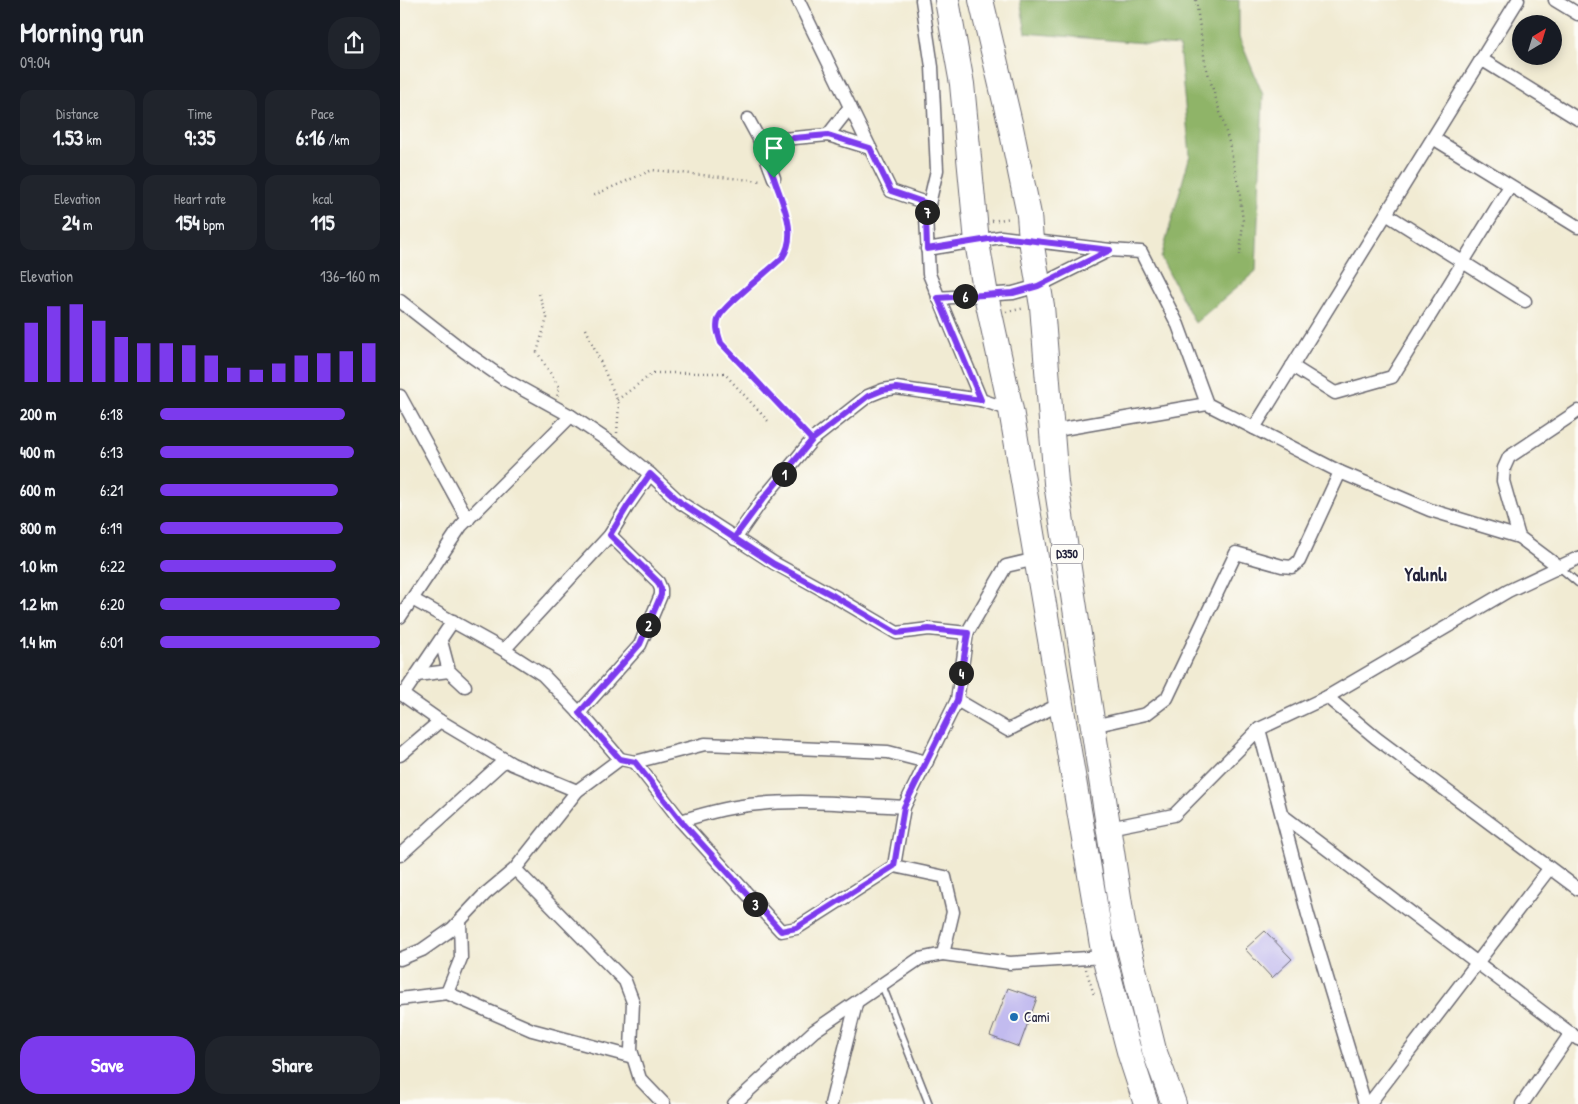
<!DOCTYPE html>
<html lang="en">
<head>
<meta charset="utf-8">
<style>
  body { margin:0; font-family:"Patrick Hand",sans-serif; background:#20242c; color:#f1f3f6; height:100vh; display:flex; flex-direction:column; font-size:19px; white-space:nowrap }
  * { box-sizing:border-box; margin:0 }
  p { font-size:16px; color:#9ea1a6 }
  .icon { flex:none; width:28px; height:28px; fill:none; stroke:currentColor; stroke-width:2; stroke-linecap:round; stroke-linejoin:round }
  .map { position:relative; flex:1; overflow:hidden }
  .sheet { display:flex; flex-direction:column; background:#171b24; width:400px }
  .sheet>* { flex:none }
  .needle { width:32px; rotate:38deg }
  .fabs { position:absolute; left:1112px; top:15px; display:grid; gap:10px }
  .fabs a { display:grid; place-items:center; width:50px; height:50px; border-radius:50%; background:#171b24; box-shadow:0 2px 12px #0003; font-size:25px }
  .pin { position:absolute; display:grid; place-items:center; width:42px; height:42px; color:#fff; margin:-51px -21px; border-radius:50% 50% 50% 0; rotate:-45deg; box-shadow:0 0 5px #0007 }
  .pin .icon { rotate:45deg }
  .km { position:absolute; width:25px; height:25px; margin:-12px; border-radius:50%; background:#222; color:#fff; font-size:14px; line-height:25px; text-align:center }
  .round { display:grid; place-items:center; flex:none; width:52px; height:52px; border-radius:20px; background:#20242c }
  .overview { display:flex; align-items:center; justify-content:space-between; height:85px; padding:0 20px }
  h1 { font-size:28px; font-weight:700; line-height:38px }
  .figures { display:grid; grid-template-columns:repeat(3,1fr); gap:8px; height:85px; padding:5px 20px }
  .figures div { display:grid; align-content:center; border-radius:12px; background:#20242c; text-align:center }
  .figures b { font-size:21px; font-weight:700 }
  .figures small { font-size:14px; font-weight:400 }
  .figures p { font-size:14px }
  .chart { height:140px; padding:10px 20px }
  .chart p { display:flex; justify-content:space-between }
  .chart svg { width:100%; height:90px; margin-top:5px; stroke:#7c3aed; stroke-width:6 }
  .action { display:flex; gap:10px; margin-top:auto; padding:10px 20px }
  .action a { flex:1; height:58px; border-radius:20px; background:#7c3aed; color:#fff; font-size:20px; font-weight:700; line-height:58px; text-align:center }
  .action a+a { background:#20242c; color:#f1f3f6 }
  ul { padding:0 20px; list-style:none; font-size:16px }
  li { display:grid; grid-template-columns:80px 60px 1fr; align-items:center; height:38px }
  li i { height:12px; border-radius:6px; background:#7c3aed }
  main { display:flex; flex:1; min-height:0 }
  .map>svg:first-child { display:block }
  .forest { fill:#8fb468; stroke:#586b52 }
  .building { fill:#c2bbef }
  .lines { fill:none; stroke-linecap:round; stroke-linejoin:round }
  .lane-casing { stroke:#6a6870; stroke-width:9 }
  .street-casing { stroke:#6a6870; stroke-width:15 }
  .highway-casing { stroke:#6a6870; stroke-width:26 }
  .path { stroke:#6a6870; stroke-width:2.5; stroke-dasharray:1 4; stroke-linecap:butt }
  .lane { stroke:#fff; stroke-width:6 }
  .street { stroke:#fff; stroke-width:12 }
  .highway { stroke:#fff; stroke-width:24 }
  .route-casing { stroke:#fff; stroke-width:10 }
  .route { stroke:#7c3aed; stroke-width:6 }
  .poi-dot { fill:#1f6fb2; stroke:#fdfcf7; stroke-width:2 }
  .labels { text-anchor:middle; stroke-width:4; stroke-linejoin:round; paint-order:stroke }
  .shield { fill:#fdfcf7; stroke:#646373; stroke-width:1 }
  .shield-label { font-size:12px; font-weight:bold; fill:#22223b }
  .poi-label { font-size:14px; fill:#22223b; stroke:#fdfcf7; text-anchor:start }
  .district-label { font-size:19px; font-weight:bold; fill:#22223b; stroke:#fdfcf7 }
</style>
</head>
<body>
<main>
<section class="sheet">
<div class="overview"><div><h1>Morning run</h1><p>09:04</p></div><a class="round"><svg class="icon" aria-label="share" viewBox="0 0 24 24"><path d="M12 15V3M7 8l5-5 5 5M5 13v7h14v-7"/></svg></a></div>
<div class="figures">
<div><p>Distance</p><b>1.53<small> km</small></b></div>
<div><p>Time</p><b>9:35</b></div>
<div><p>Pace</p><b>6:16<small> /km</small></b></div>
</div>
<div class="figures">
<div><p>Elevation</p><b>24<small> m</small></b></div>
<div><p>Heart rate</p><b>154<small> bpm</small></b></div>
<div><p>kcal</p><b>115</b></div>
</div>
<div class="chart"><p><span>Elevation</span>136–160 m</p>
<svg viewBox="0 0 160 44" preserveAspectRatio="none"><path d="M5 44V15M15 44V7M25 44V6M35 44V14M45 44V22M55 44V25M65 44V25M75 44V26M85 44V31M95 44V37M105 44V38M115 44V35M125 44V31M135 44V30M145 44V29M155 44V25"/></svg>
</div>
<ul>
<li><b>200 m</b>6:18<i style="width:84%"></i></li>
<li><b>400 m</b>6:13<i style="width:88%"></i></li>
<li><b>600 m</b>6:21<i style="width:81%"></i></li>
<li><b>800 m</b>6:19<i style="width:83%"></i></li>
<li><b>1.0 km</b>6:22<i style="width:80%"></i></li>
<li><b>1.2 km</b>6:20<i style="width:82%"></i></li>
<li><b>1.4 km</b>6:01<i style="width:100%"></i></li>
</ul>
<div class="action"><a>Save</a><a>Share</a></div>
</section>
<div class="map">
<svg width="1178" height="1104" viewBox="0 0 1178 1104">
  <rect width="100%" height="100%" fill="#fdfcf7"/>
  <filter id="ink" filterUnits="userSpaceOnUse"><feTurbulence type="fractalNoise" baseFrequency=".02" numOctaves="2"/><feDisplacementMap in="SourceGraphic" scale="10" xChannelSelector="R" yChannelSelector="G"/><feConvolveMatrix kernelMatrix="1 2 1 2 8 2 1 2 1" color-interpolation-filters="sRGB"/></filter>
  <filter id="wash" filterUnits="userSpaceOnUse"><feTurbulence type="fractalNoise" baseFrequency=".0096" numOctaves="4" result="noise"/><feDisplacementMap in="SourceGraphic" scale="20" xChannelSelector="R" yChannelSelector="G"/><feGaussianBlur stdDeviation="1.12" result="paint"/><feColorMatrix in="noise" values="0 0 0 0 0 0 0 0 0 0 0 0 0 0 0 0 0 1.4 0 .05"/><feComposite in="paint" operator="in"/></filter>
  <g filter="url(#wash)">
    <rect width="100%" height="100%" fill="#f1ebd3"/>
    <polygon class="forest" points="620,0 839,0 839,37 863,95 856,271 795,323 761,258 790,155 779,46 626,33"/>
    <g id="blocks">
      <g class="building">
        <polygon points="865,931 892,959 872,978 845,949"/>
        <polygon points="608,988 637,998 619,1047 590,1036"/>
      </g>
    </g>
  </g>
  <g filter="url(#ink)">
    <use href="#blocks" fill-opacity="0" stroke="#6a6870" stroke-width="1"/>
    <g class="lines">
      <g class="lane-casing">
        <g id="lane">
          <polyline points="1159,567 1178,583"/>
          <polyline points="482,985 529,1104"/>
        </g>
      </g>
      <g class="street-casing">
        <g id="street">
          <polyline points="398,0 491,191 529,204"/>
          <polyline points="522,0 532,67 537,170 526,217 529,274 581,400"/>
          <polyline points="1155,0 1178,14"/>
          <polyline points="1081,59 1178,119"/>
          <polyline points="348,119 360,141 428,135 470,148"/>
          <polyline points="428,135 450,107"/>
          <polyline points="1033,138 1178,227"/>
          <polyline points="360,141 374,178"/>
          <polyline points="986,214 1125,301"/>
          <polyline points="527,249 601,237 710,250 741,252 778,325 807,404"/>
          <polyline points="538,298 613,293 638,286 710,250"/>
          <polyline points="0,301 64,351 104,379 171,416 217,447 250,474 281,503 374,563 434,596 497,633 529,629 567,633 606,566 636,559"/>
          <polyline points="892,366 935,393 992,377 1110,186"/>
          <polyline points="0,396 68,520"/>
          <polyline points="854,428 1118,0"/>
          <polyline points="651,431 807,404 940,472 1030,510 1119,537 1159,567"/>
          <polyline points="1119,537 1103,481 1104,468 1109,457 1178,411"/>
          <polyline points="335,539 363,499 412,440 468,396 483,390 496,388 581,400 611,410"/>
          <polyline points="12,599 104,650 143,675 190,724 220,759"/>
          <polyline points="0,617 61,526 171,416"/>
          <polyline points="41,641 49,671 65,686"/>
          <polyline points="104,650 210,535 227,507 250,474"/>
          <polyline points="17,675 49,671"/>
          <polyline points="0,693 40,721 112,764 177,791"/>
          <polyline points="3,695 53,621"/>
          <polyline points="927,697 976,738 1178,889"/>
          <polyline points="557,700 608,730 660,704"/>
          <polyline points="179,713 240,645 261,595 261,589 258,582 210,535"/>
          <polyline points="693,726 746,714 767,698 836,553 882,566 892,567 899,561 940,472"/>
          <polyline points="859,729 908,915 965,1104"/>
          <polyline points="0,755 40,721"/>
          <polyline points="235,762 281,821 381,931 397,928 494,866"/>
          <polyline points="882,815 1178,1039"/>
          <path d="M281,821c25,-8 51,-15 78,-17 48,-5 97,1 145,3"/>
          <polyline points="709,828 774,815 859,729 927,697 1108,591 1178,558"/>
          <polyline points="0,855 105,760"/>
          <polyline points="115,869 225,981 233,1002 231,1050 240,1079 264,1104"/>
          <polyline points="543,954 610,963 704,957"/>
          <polyline points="0,959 22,950 52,929 85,894 115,869 177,791 220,759 235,762 305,744 488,752 527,762"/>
          <polyline points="47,993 61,958 60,921"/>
          <polyline points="0,999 47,993 132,1030 233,1057"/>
          <polyline points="334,1104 414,1031 519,959 543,954 553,912 545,877 494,866 504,807 557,700 567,633"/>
          <polyline points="431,1104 456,1004"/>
          <polyline points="969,1104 1149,869"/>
          <polyline points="1122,1104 1171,1033"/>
        </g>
      </g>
      <g class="highway-casing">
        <g id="highway">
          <polyline points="547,0 562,84 577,242 586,295 611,410 704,957 730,1055 746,1104"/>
          <polyline points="581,0 610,123 629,215 631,240 642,306 656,483 723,924 754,1050 774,1104"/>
        </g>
      </g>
      <g class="path">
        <polyline points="796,0 805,63 829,142 839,189 843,221 840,255"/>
        <path d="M377,188c8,23 21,48 5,70 -12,11 -58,47 -63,59 -4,9 -1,17 2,26l83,89"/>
        <polyline points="194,195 252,170 362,181"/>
        <polyline points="592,221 611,218"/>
        <polyline points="139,294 147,318 137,352 159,387 157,397"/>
        <polyline points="606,312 625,308"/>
        <polyline points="186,329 219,404 217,433"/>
        <polyline points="217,400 253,373 324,373 368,421"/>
        <polyline points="686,969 694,995"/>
      </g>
      <use href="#lane" class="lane"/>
      <use href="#street" class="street"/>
      <use href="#highway" class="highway"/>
    </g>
  </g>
  <g class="lines" filter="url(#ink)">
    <g class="route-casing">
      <path id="route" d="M374,178c8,25 25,56 8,80 -11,11 -58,47 -63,59 -4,9 -1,17 2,26l91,97 -49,59 -29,39 -53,-35 -31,-29 -23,33 -17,28 48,47 3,7v6l-21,49 -61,69 41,46 15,3 46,59 100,110 15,-3 98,-62 10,-59 53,-107 11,-67 -39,-4 -32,4 -63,-37 -60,-32 -40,-26 29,-39 49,-59 56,-44 15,-6 13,-2 85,12 -43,-102 75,-5 25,-7 72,-36 -109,-13 -74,12 -1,-32 3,-13 -38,-13 -21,-43 -42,-13 -68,6 14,37"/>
    </g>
    <use href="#route" class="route"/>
  </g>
  <circle class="poi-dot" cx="614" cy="1017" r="5"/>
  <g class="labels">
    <rect class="shield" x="651" y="544.5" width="32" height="19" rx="4"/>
    <g class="shield-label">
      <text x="667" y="558">D350</text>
    </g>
    <g class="poi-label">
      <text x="624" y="1022">Cami</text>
    </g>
    <g class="district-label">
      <text x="1026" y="581">Yalınlı</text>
    </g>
  </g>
</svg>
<div class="fabs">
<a><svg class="needle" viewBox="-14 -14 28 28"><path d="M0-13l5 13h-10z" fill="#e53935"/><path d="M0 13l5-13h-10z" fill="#9ea1a6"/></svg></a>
</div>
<div class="pin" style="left:374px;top:178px;background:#1e9e55"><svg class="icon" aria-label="arrive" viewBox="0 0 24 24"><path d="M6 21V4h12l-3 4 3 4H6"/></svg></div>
<b class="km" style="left:384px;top:474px">1</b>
<b class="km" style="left:248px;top:625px">2</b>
<b class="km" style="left:355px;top:904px">3</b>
<b class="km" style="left:561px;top:673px">4</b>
<b class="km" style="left:565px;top:296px">6</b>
<b class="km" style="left:527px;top:212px">7</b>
</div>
</main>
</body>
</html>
